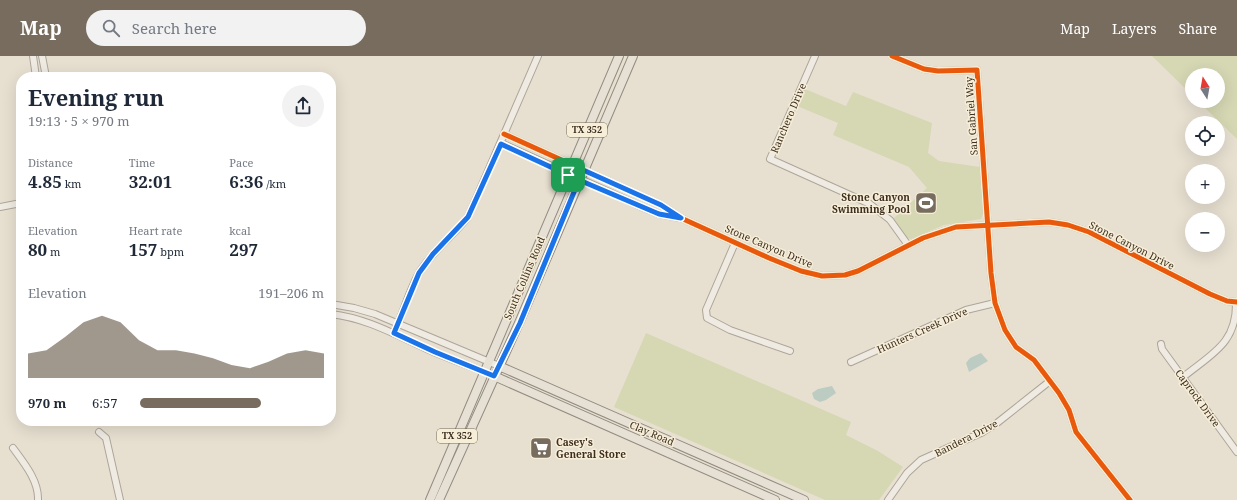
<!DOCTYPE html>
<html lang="en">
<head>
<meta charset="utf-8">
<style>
  body { margin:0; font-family:"Noto Serif",serif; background:#f2f2f3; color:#1f2937; height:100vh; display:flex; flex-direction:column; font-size:15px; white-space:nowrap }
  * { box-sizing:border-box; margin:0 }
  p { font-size:13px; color:#747a83 }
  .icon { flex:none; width:22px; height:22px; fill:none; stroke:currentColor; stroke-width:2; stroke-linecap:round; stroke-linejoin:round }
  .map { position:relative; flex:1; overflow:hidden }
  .details { position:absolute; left:16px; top:16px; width:320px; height:354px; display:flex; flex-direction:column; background:#fff; border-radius:16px; box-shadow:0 4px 16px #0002 }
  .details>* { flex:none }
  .needle { width:26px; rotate:349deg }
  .fabs { position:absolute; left:1185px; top:12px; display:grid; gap:8px }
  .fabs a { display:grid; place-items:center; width:40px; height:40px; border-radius:50%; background:#fff; box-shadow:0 4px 16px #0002; font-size:20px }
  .pin { position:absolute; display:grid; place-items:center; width:34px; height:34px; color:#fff; margin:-17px; border-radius:8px; box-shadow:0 2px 6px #0006 }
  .round { display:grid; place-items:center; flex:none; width:42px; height:42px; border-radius:21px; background:#f2f2f3 }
  .head { display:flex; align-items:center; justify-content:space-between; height:68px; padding:0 12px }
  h1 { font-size:22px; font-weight:700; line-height:30px }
  .metrics { display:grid; grid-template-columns:repeat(3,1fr); gap:6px; height:68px; padding:4px 12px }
  .metrics div { display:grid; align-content:center }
  .metrics b { font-size:17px; font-weight:700 }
  .metrics small { font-size:11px; font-weight:400 }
  .metrics p { font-size:11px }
  .chart { height:112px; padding:8px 12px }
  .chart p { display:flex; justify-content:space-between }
  .chart svg { width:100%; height:72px; margin-top:4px; fill:#786c5e; opacity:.7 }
  ul { padding:0 12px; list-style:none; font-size:13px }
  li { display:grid; grid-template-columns:64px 48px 1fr; align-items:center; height:30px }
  li i { height:10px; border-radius:5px; background:#786c5e }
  header { display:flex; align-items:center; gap:24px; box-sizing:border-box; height:56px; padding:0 20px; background:#786c5e; color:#fff }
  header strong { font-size:19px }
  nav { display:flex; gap:22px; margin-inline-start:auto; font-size:14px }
  .search { width:280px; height:36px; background:#f2f2f3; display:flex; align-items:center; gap:10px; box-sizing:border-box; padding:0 14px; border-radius:22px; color:#747a83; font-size:15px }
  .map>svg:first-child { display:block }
  .green { fill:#d6d7b3 }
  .water { fill:#bcccc2 }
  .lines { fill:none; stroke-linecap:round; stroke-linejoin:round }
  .minor-casing { stroke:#ada599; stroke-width:8 }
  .major-casing { stroke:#928b80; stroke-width:10 }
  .minor { stroke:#efebe3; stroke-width:6 }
  .major { stroke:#e6e1d4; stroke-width:8 }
  .cycleway-casing { stroke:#f7eed8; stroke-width:8 }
  .cycleway { stroke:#e8590c; stroke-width:5 }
  .route-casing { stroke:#fff; stroke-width:8 }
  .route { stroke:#1a73e8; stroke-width:5 }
  .labels { text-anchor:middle; stroke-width:3; stroke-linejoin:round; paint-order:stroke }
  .shield { fill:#f7eed8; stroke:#756857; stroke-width:1 }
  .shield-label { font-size:9px; font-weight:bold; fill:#3d2e20 }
  .street-label { font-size:10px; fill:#3d2e20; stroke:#f7eed8 }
  .poi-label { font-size:10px; font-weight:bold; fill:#3d2e20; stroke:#f7eed8; text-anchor:end }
</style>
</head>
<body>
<header>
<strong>Map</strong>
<div class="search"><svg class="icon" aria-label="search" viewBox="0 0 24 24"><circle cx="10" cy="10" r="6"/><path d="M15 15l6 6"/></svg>Search here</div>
<nav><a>Map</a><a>Layers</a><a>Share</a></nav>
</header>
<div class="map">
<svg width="1237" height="444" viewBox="0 0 1237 444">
  <rect width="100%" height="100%" fill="#e7e0d1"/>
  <g class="green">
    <polygon points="1152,0 1237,0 1237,83 1198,45 1218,45 1218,19 1192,19 1192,39"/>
    <polygon points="805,33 846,50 853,36 932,67 928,97 939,105 980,111 983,158 981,163 944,169 911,183 907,182 893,163 927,132 909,111 833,79 838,67 797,50"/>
    <polygon points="646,277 851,366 846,379 878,395 903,411 879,444 825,444 614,351"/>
  </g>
  <g class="water">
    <polygon points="932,138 938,144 926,155 920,147 924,145"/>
    <polygon points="981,297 988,305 969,316 966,307 970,302"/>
    <polygon points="832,330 836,337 826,344 820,346 814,343 812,337 818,333"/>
  </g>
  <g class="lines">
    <g class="minor-casing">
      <g id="minor">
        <polyline points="33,0 36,21"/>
        <polyline points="42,0 46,21"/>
        <polyline points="815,0 770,103 870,148 890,164 908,189"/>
        <polyline points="892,0 924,13 938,15 977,14 991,217 995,247 1005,274 1016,291 1034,304 1059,337 1069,354 1076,376 1130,444"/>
        <polyline points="504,78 661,149 681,162 769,202 801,215 822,220 845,219 858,215 923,182 956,171 1049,166 1068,169 1089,176 1210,238 1227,245 1237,246"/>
        <polyline points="501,87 642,151 659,158 680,162"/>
        <polyline points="0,151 21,147"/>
        <polyline points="735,187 706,254 707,262 730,274 790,295"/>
        <polyline points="331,248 354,252 375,258 499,310"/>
        <path d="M331,258c34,4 61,19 92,33 23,11 48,19 71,29"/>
        <path d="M394,277c9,-20 15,-42 25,-60 13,-22 34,-37 49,-56l70,-161"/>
        <polyline points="1161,288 1162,293 1237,396"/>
        <polyline points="851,306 966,254 995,247"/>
        <path d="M1182,322c29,-24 55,-34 54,-76"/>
        <polyline points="99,376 106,382 120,444"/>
        <path d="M13,392c11,15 26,33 25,52"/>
        <polyline points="888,444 907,417 921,404 983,376 997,367 1050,325"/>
      </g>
    </g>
    <g class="major-casing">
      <g id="major">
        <polyline points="499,310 804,444"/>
        <polyline points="494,320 775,444"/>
        <polyline points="430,444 619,0"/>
        <polyline points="439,444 519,267 633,0"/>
      </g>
    </g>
    <use href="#minor" class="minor"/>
    <use href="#major" class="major"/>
    <g class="cycleway-casing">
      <g id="cycleway">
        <polyline points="892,0 924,13 938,15 977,14 991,217 995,247 1005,274 1016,291 1034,304 1059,337 1069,354 1076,376 1130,444"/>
        <polyline points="504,78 661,149 681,162 769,202 801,215 822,220 845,219 858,215 923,182 956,171 1049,166 1068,169 1089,176 1210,238 1227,245 1237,246"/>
      </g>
    </g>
    <use href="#cycleway" class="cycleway"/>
  </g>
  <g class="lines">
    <g class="route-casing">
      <polygon id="route" points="501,88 568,119 572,109 661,149 681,162 659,158 579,124 520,267 494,320 435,296 394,277 419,217 433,198 468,161"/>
    </g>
    <use href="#route" class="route"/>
  </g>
  <defs>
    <g id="stadium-square" transform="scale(1.15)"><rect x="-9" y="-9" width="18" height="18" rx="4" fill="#786c5e" stroke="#f7eed8"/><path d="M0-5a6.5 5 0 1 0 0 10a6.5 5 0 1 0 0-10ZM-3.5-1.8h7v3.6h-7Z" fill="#fff"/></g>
    <g id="supermarket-square" transform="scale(1.15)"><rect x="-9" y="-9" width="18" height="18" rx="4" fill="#786c5e" stroke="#f7eed8"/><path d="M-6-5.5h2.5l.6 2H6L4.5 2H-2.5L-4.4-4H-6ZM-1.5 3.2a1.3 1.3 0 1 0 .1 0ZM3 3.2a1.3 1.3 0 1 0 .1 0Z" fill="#fff"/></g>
  </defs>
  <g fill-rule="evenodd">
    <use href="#stadium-square" x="926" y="147"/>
    <use href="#supermarket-square" x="541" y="392"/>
  </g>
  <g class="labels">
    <g class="shield">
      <rect x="567" y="67" width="40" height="14" rx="3"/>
      <rect x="437" y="373" width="40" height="14" rx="3"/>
    </g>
    <g class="shield-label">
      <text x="587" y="77">TX 352</text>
      <text x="457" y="383">TX 352</text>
    </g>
    <g class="street-label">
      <text transform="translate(971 60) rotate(-94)" y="4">San Gabriel Way</text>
      <text transform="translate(788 62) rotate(-67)" y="4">Ranchero Drive</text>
      <text transform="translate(1132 189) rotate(27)" y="4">Stone Canyon Drive</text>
      <text transform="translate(769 190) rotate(23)" y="4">Stone Canyon Drive</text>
      <text transform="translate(524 222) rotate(-67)" y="4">South Collins Road</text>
      <text transform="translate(922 274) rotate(-24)" y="4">Hunters Creek Drive</text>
      <text transform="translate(1198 342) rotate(54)" y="4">Caprock Drive</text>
      <text transform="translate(652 377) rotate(23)" y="4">Clay Road</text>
      <text transform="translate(966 382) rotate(-27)" y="4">Bandera Drive</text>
    </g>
    <g class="poi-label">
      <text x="910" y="145">Stone Canyon<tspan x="910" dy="12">Swimming Pool</tspan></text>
      <text x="556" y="390" text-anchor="start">Casey's<tspan x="556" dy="12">General Store</tspan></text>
    </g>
  </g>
</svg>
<div class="fabs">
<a><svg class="needle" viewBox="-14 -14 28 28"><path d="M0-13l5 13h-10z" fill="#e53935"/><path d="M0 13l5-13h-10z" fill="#747a83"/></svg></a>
<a><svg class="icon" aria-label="locate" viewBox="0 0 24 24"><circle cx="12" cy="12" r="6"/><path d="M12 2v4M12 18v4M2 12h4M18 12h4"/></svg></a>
<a>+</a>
<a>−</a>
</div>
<div class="pin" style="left:568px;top:119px;background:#1e9e55"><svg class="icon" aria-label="arrive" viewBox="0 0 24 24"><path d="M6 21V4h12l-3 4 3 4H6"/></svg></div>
<section class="details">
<div class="head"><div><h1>Evening run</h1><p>19:13 · 5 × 970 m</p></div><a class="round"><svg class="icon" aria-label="share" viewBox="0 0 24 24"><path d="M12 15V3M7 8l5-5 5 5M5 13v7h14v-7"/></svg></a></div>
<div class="metrics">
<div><p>Distance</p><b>4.85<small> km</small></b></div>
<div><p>Time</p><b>32:01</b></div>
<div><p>Pace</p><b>6:36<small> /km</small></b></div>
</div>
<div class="metrics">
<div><p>Elevation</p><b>80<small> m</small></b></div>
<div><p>Heart rate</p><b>157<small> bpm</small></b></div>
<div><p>kcal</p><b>297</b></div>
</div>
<div class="chart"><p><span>Elevation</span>191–206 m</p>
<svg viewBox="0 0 160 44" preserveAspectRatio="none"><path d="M0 44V29L10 27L20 19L30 10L40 6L50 10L60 21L70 27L80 27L90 29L100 32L110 36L120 38L130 34L140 29L150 27L160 29V44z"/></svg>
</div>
<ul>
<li><b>970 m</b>6:57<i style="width:66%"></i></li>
</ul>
</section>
</div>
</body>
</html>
